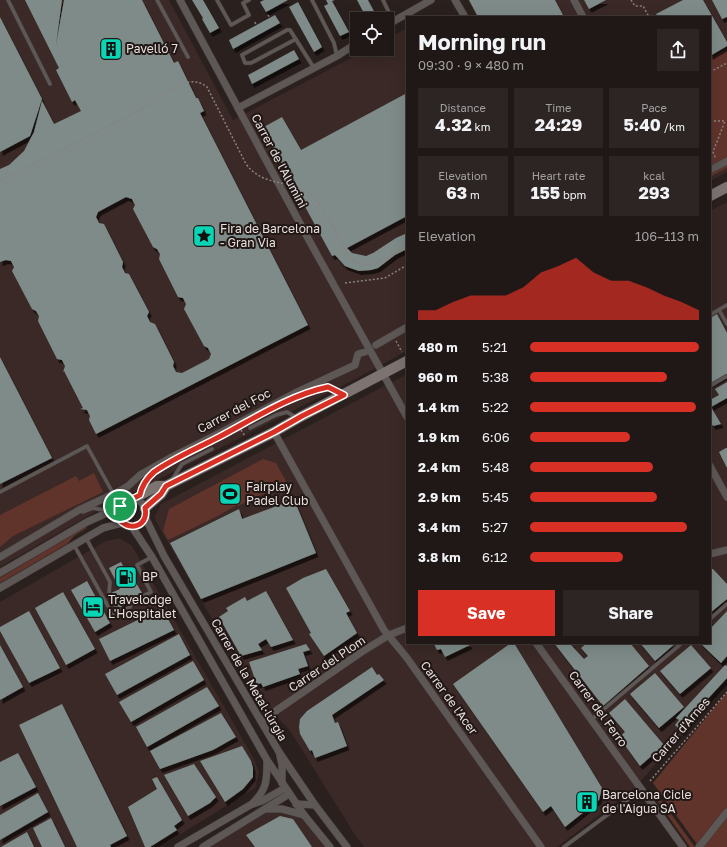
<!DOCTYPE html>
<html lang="en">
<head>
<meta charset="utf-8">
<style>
  body { margin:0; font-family:"Golos Text",sans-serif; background:#2d2523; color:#f1f3f6; height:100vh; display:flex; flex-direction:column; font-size:15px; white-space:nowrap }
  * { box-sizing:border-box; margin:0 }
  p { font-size:13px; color:#a2a0a1 }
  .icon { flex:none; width:22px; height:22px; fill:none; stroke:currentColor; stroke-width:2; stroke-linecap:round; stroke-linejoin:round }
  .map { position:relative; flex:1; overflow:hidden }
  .details { position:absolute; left:406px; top:16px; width:305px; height:628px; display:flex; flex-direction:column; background:#201816; border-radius:0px; box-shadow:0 4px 16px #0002,0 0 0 1px #3d3735 }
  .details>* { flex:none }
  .buttons { position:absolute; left:350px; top:12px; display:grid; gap:8px }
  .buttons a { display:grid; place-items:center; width:44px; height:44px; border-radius:0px; background:#201816; box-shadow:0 4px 16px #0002,0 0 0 1px #3d3735; font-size:20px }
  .pin { position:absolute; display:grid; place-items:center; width:34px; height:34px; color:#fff; margin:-17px; border:2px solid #fff; border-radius:50%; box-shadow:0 1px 4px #0007 }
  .round { display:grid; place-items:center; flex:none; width:42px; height:42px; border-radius:0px; background:#2d2523 }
  .head { display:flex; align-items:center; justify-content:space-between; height:68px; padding:0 12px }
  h1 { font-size:22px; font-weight:700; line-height:30px }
  .metrics { display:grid; grid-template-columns:repeat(3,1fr); gap:6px; height:68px; padding:4px 12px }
  .metrics div { display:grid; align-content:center; border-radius:0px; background:#2d2523; text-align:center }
  .metrics b { font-size:17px; font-weight:700 }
  .metrics small { font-size:11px; font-weight:400 }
  .metrics p { font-size:11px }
  .chart { height:112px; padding:8px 12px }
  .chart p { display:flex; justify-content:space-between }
  .chart svg { width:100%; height:72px; margin-top:4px; fill:#d93025; opacity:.7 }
  .action { display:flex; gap:8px; margin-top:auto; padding:8px 12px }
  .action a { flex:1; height:46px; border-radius:0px; background:#d93025; color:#fff; font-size:16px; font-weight:700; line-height:46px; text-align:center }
  .action a+a { background:#2d2523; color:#f1f3f6 }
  ul { padding:0 12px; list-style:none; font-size:13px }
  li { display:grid; grid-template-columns:64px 48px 1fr; align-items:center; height:30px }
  li i { height:10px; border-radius:5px; background:#d93025 }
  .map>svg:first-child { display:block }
  .built { fill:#3a2926 }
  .green { fill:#60342b }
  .building { fill:#7e8b88; fill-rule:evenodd; filter:url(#shadow) }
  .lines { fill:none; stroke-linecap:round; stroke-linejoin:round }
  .lane-casing { stroke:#443b39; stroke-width:4.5 }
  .street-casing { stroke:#443b39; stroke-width:8 }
  .secondary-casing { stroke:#443b39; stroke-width:11 }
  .path { stroke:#8a817f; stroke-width:1.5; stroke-dasharray:2 2; stroke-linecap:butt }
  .lane { stroke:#5d5756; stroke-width:3.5 }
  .street { stroke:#5d5756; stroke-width:7 }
  .secondary { stroke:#7d7472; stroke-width:10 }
  .path-bridge { stroke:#8a817f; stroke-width:1.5; stroke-dasharray:2 2; stroke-linecap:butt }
  .route-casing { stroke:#fff; stroke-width:8 }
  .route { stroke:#d93025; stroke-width:5 }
  .labels { text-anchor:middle; stroke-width:4; stroke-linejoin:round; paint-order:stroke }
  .poi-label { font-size:12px; fill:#e7e0de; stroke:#211715; text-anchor:start }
  .street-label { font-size:12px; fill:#e7e0de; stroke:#211715 }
</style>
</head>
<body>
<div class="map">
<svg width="727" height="847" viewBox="0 0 727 847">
  <defs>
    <filter id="shadow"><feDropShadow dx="2.5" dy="4" stdDeviation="0" flood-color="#0009"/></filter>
  </defs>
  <rect width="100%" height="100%" fill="#2a201e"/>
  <g class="built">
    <polygon points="0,0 169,0 233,120 368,49 387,49 387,39 407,28 407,351 357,378 93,513 0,567"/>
    <polygon points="468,0 727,0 727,172 710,181 710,17 477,17"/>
    <polygon points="727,202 727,682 635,788 557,847 364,847 355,835 291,732 254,692 154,518 161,504 407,374 407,643 710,643 710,211"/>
    <polygon points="120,538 132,546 254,759 259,772 255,788 160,847 0,847 0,602 106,541"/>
    <polygon points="266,809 304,815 328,847 203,847"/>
  </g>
  <g class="green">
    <polygon points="727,49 727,168 710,177 710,58"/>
    <polygon points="263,459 276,463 287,483 238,506 237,505 216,517 168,540 163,531 169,509"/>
    <polygon points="94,473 103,492 13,536 0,547 0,515 76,476 79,481"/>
    <polygon points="86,527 87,528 74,536 67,544 0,583 0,578"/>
    <polygon points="727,692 727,847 699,847 653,783"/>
    <polygon points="659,800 661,800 695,847 690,847 658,802"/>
  </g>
  <g class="building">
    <path d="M25,0h37l-6,45 8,-45h78l32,63 4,-2 18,37h2l6,13 -4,2 108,212 -212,109 -7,-14 1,-4 -3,-6 -7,-1 3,-1 -19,-37 -1,1 2,-6 -3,-6 -5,-1 -19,-38 1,-5 -3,-5 -4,-2 -20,-38 2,-4 -3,-6 -5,-1 -6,2v-93l9,-4 15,-14 10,-19 8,-31 12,23 27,-13 -6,-11 -3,2 -16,-32 3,-2zM126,197l6,2 3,6 -2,4 20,38 4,2 3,5 -1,5 19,38 5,1 3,6 -2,5 20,37 4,2 3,6 -2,5 -27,14 -6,-1 -3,-6 1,-4 -19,-38 -5,-2 -3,-6 2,-4 -20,-38 -4,-1 -3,-6 1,-5 -19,-38 -5,-1 -3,-6 2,-5z"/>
    <polygon points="192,0 203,0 219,28 210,33 202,19 203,18"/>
    <polygon points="264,0 288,0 266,12 260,2"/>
    <polygon points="326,0 335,0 332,1 349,32 340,36 324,6 328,4"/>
    <polygon points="357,0 368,0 377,17 372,19 367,19"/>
    <polygon points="469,0 555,0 564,17 478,17"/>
    <polygon points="584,0 606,0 589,9"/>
    <polygon points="683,0 703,0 727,42 727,46 710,56 710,17 658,17 656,14"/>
    <polygon points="712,0 727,0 727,17 722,19"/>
    <polygon points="298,2 322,47 314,52 289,7"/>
    <polygon points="275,15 280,23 233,49 229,40"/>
    <polygon points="0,17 42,99 30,136 0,152"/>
    <polygon points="294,50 299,59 252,84 248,75"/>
    <polygon points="407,93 407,216 347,248 352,253 366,256 373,253 396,238 407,233 407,249 395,255 378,268 371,270 359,271 353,269 345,266 335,255 332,256 262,128 282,117 301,150"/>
    <polygon points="717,314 727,333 727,375 710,384 710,318"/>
    <polygon points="0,357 52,458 0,484"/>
    <polygon points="727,382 727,398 711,407 721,424 713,426 710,421 710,400 719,395 715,389"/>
    <polygon points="726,448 727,448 727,468 719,452"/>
    <polygon points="293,497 316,553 201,599 170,543 239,509 242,519 282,504 282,501"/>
    <polygon points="121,562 132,583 135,581 142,593 127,601 128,603 119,608 111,593 120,589 109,568"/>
    <polygon points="326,569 350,611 346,613 357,633 324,656 309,634 311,633 286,588 303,578"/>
    <polygon points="710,569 713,569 727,584 727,599 710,613"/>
    <polygon points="87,581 110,623 95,632 71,590"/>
    <polygon points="266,591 293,640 271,647 266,639 258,644 262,650 241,656 219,617 228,611 226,608 245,597 247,601"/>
    <polygon points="63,592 95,649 66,665 35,608"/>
    <polygon points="162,608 174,630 110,661 99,639"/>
    <polygon points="29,611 60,668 29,683 0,631 0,627"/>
    <polygon points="727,611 727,656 721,663 700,643 710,643 710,629"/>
    <polygon points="179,634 190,655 117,695 105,674"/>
    <polygon points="436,643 469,643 470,645 445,657 441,649 437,650 434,644"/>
    <polygon points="511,643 514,643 602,788 599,800 565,827 551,806 543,812 453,684"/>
    <polygon points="554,643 573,643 571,645 584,659 588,656 581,648 587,643 630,643 649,666 603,706"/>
    <polygon points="640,643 676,643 655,661"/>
    <polygon points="306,644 310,650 303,652 308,666 298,669 300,674 263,687 261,683 257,685 249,662"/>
    <polygon points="0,645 23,687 0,700"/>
    <polygon points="691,645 711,668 680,694 660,671"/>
    <polygon points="193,661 204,680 131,722 119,702"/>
    <polygon points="725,665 726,666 727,665 727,678 704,703 682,732 675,725 679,720 676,718"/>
    <polygon points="372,667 377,675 379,674 384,680 332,715 335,723 338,722 347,746 315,758 312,750 310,751 300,734 299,727 300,719 307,711"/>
    <polygon points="655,673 684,707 659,728 630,694"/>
    <polygon points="207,687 219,706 147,747 136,727"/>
    <polygon points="625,699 664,745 640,766 619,737 625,732 609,713"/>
    <polygon points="62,704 127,836 110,845 111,847 77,847 19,725"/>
    <polygon points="221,713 236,737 213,750 160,769 150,751"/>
    <polygon points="242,746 251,761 253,768 253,777 243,789 225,802 200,761"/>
    <polygon points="18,753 36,787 0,806 0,762"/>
    <polygon points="194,764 216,797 210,803 188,816 164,775"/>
    <polygon points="157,777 182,820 174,826 177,830 150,847 145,847 128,807 157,789 152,779"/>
    <polygon points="38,793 48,812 0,840 0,815"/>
    <polygon points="280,816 293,819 312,847 255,847 246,835"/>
    <polygon points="51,818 65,847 42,847 33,828"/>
    <polygon points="27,832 34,847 1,847"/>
  </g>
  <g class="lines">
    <g class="lane-casing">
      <g id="lane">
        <polyline points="8,0 50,84"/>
        <polyline points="157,0 188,57"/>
        <polyline points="217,0 231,25 249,15 243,3 249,0"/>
        <polyline points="312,0 334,43 337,56"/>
        <polyline points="383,0 393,21"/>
        <polyline points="296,39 251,63 245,63 242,55 287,30 290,30 314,68"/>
        <polyline points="719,310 727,324"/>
        <polyline points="710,315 727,305"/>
        <polyline points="710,386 727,376"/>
        <polyline points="244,424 311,391 328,387 341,394"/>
        <polyline points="250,428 276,415 287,412 297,418"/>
        <polyline points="172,480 182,464 212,449"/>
        <polyline points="0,492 87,446 120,506"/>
        <path d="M140,493c4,-20 29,-31 46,-39"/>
        <polyline points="83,512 93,508 108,511"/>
        <path d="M86,538l24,44 -1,11 8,16c6,2 8,1 13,-2l1,-5 20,-10 -14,-27 15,-8"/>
        <polyline points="74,545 114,617"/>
        <polyline points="710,619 727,604"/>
        <polyline points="591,720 682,643"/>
        <polyline points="564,847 642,789"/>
      </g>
    </g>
    <g class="street-casing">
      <g id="street">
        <polyline points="180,0 310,242 407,417"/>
        <polyline points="455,0 465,17"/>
        <polyline points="574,0 583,17"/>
        <polyline points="387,25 431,0"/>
        <polyline points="238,108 337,56 357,43"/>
        <polyline points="710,170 727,161"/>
        <polyline points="376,345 407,327"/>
        <polyline points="274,432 384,630 407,658 541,847"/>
        <polyline points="710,466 727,497"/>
        <circle cx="132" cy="513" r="14"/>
        <polyline points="145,517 164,556 279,752 315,805 347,847"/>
        <polyline points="132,527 152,557 267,760 304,815 330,847"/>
        <polyline points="710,554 727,550"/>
        <polyline points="0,557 79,510 120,491 128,486 140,475 170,458 210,438 295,393 355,365 358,354 365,352"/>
        <polyline points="0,573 87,522 120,507"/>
        <polyline points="0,588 103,528 122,523"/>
        <polyline points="536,643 683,847"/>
        <polyline points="261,721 363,651 389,635 407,628"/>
        <polyline points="280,756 282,764 282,783"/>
        <polyline points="253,804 262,801 285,788"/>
        <polyline points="296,804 315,805"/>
        <polyline points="266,809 282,809 304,815"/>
        <path d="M178,847l74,-43c15,-15 15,-23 15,-43"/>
        <polyline points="203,847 289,794"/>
        <polyline points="699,847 727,812"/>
      </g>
    </g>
    <g class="secondary-casing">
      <g id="secondary">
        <polyline points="710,196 727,187"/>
        <polyline points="142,494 157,486 166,486 274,432 302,416 407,361"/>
        <polyline points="145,508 161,494 166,486"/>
      </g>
    </g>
    <g class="path">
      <polyline points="631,0 635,6 643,6 649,17"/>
      <polyline points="268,15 270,18"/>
      <polyline points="255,22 256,25"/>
      <polyline points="710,72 727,63"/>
      <polyline points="710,121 725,121 713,152 716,159"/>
      <polyline points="345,283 385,278 407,265"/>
      <polyline points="396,341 402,352"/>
      <polyline points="241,430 245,436"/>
      <polyline points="650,781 727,692"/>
    </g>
    <use href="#lane" class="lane"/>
    <use href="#street" class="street"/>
    <use href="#secondary" class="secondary"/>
    <path class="path-bridge" d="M0,181c49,-25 99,-49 147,-75 14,-7 27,-21 43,-24 6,-1 12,1 17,5l39,77c17,23 42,15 63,29 13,9 31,48 39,63 23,20 38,1 59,-10"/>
  </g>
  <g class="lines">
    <g class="route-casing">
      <path id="route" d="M328,387l16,8 -42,21 -28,16 -108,54 -5,8 -16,14c4,16 -13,25 -25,12 -8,-18 9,-18 20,-25 2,-10 6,-16 14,-23 20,-14 44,-24 65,-35 34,-18 71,-42 109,-50z"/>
    </g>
    <use href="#route" class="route"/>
  </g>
  <defs>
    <g id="building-square" transform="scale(1.15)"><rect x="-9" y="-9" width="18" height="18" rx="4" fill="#08d5b5" stroke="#211715"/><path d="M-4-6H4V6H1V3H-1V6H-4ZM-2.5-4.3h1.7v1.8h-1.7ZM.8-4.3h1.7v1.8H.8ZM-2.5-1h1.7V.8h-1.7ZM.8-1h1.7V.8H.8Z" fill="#111"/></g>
    <g id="sight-square" transform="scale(1.15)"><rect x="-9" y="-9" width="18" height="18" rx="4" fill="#08d5b5" stroke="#211715"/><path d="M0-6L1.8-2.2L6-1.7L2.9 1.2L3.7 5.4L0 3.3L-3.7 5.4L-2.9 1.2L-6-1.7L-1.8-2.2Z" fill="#111"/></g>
    <g id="stadium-square" transform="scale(1.15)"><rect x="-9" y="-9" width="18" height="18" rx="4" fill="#08d5b5" stroke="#211715"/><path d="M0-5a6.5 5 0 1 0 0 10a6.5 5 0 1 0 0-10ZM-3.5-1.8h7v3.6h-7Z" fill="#111"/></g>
    <g id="fuel-square" transform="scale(1.15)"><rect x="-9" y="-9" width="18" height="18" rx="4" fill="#08d5b5" stroke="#211715"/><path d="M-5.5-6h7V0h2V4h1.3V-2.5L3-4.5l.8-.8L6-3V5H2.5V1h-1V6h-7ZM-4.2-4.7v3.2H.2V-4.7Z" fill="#111"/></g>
    <g id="hotel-square" transform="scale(1.15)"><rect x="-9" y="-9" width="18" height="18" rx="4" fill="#08d5b5" stroke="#211715"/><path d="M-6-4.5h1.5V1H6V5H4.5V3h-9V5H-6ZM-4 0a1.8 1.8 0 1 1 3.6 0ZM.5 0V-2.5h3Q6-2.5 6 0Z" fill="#111"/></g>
  </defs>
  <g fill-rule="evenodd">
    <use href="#building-square" x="111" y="49"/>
    <use href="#sight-square" x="204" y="236"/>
    <use href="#stadium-square" x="230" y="494"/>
    <use href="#fuel-square" x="126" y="577"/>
    <use href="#hotel-square" x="93" y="607"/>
    <use href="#building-square" x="587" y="802"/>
  </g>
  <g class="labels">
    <g class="poi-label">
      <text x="126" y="53">Pavelló 7</text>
      <text x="220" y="233">Fira de Barcelona<tspan x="220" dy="14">- Gran Via</tspan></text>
      <text x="246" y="491">Fairplay<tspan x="246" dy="14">Padel Club</tspan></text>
      <text x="142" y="581">BP</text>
      <text x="108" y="604">Travelodge<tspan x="108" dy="14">L'Hospitalet</tspan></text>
      <text x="602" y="799">Barcelona Cicle<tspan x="602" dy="14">de l'Aigua SA</tspan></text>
    </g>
    <g class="street-label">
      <text transform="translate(279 161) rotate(62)" y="4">Carrer de l'Alumini</text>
      <text transform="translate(234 411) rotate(-28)" y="4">Carrer del Foc</text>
      <text transform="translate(327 664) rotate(-34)" y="4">Carrer del Plom</text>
      <text transform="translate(249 680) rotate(60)" y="4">Carrer de la Metal·lúrgia</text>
      <text transform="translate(449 698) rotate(54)" y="4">Carrer de l'Acer</text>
      <text transform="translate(598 709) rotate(54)" y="4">Carrer del Ferro</text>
      <text transform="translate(681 730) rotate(-49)" y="4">Carrer d'Arnes</text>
    </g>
  </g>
</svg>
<div class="buttons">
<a><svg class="icon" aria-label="locate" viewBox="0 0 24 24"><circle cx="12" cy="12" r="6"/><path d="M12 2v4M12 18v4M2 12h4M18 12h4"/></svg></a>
</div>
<div class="pin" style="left:120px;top:506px;background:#1e9e55"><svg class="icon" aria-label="arrive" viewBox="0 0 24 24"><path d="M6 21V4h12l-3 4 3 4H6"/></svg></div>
<section class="details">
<div class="head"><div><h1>Morning run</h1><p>09:30 · 9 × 480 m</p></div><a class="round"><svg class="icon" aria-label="share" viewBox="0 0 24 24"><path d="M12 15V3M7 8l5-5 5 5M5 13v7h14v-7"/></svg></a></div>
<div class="metrics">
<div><p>Distance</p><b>4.32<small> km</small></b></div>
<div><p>Time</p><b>24:29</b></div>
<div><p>Pace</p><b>5:40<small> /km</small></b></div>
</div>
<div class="metrics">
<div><p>Elevation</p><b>63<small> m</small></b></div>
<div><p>Heart rate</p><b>155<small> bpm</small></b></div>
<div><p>kcal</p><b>293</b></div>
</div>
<div class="chart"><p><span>Elevation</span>106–113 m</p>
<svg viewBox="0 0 160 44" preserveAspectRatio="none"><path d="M0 44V38L10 38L20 33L30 29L40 29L50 29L60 24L70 15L80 11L90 6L100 15L110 20L120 20L130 24L140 29L150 33L160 38V44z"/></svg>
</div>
<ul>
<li><b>480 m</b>5:21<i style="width:100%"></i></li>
<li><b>960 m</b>5:38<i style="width:81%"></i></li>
<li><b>1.4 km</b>5:22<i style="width:98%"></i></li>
<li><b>1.9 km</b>6:06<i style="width:59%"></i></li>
<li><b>2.4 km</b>5:48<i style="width:73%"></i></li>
<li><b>2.9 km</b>5:45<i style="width:75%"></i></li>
<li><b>3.4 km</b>5:27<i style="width:93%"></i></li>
<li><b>3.8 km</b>6:12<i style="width:55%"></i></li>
</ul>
<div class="action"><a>Save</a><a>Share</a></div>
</section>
</div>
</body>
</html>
